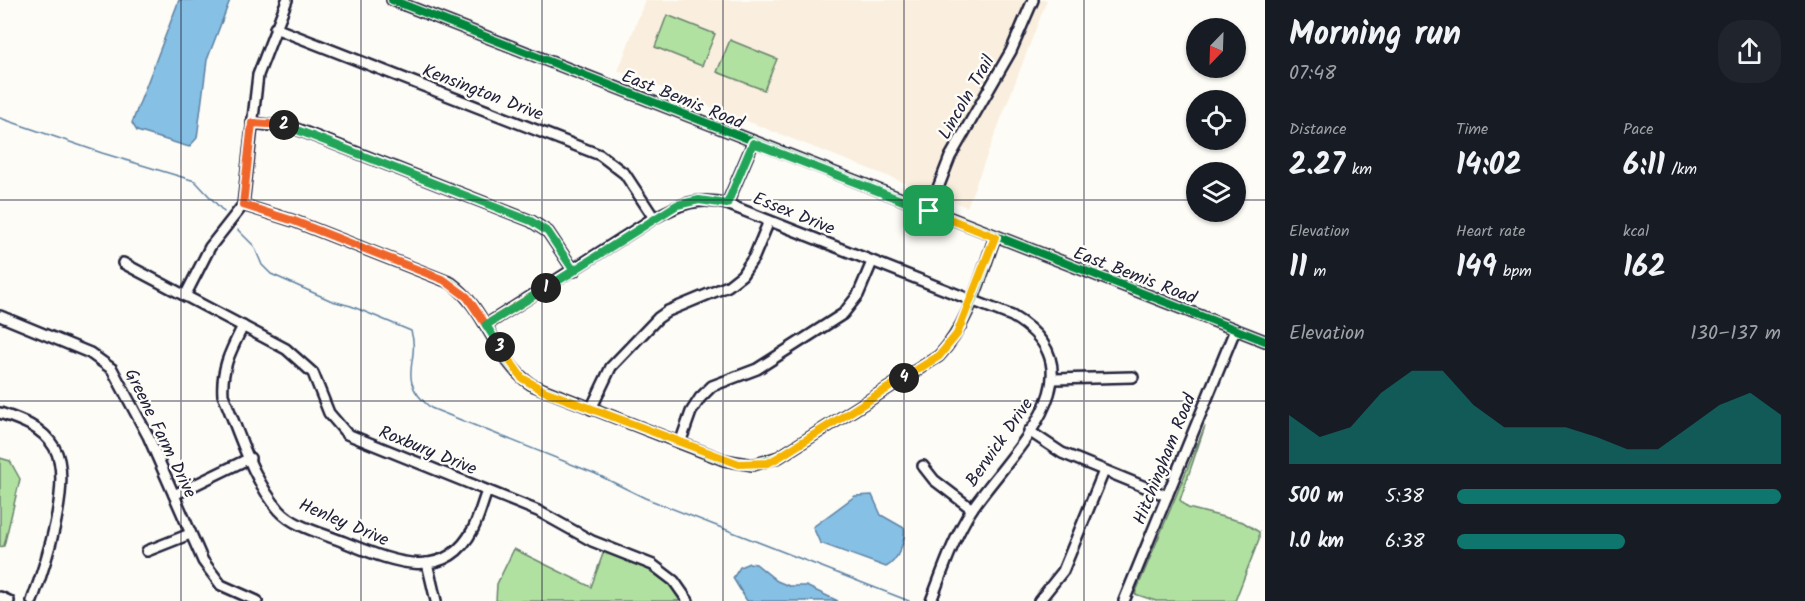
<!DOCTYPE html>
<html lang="en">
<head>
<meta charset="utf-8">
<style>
  body { margin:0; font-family:Kalam,sans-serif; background:#20242c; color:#f1f3f6; height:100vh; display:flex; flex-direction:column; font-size:22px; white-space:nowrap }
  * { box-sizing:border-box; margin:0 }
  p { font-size:20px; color:#9ea1a6 }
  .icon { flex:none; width:33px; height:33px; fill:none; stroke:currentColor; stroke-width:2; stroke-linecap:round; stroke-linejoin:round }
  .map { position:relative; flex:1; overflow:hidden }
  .side { display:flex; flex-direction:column; background:#171b24; width:540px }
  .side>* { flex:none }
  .needle { width:39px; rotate:203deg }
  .controls { position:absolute; left:1186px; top:18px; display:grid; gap:12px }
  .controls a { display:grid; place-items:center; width:60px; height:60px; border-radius:50%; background:#171b24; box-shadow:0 2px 4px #0004; font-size:30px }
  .pin { position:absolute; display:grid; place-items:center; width:51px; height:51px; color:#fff; margin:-26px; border-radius:12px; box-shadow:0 3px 9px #0006 }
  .km { position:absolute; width:30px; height:30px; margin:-15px; border-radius:50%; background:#222; color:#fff; font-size:16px; line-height:30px; text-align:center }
  .round { display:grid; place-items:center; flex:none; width:63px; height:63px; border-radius:24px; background:#20242c }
  .head { display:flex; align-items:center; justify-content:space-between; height:102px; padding:0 24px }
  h1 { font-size:33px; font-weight:800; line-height:45px }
  .stats { display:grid; grid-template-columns:repeat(3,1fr); gap:9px; height:102px; padding:6px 24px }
  .stats div { display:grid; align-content:center }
  .stats b { font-size:30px; font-weight:800 }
  .stats small { font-size:16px; font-weight:400 }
  .stats p { font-size:16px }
  .chart { height:168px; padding:12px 24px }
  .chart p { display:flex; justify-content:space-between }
  .chart svg { width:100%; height:108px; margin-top:6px; fill:#0f766e; opacity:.7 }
  ul { padding:0 24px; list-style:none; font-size:20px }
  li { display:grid; grid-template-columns:96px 72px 1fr; align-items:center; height:45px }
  li i { height:15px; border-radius:8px; background:#0f766e }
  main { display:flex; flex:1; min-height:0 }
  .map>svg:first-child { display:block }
  .built { fill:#faefde }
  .green { fill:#b1e1a1; stroke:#6a826e; stroke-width:1.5 }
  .water { fill:#86c0e5; stroke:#5e81a1; stroke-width:1.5 }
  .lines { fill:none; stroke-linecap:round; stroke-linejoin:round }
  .stream { stroke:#5e81a1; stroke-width:1.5 }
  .minor-casing { stroke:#22223b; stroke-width:14 }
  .minor { stroke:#fdfcf7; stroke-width:9 }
  .cycleway-casing { stroke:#fdfcf7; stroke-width:11 }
  .cycleway { stroke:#00873e; stroke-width:8 }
  .split-1-casing { stroke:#fff; stroke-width:12 }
  .split-2-casing { stroke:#fff; stroke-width:12 }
  .split-3-casing { stroke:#fff; stroke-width:12 }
  .split-4-casing { stroke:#fff; stroke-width:12 }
  .split-5-casing { stroke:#fff; stroke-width:12 }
  .split-1 { stroke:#22a559; stroke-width:8 }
  .split-2 { stroke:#f0652b; stroke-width:8 }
  .split-3 { stroke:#22a559; stroke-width:8 }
  .split-4 { stroke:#f5b400; stroke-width:8 }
  .split-5 { stroke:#f5b400; stroke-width:8 }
  .grid { fill:none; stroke:#22223b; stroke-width:1.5; stroke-opacity:0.55 }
  .labels { text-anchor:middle; stroke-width:5; stroke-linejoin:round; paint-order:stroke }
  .street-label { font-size:18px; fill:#22223b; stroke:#fdfcf7 }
</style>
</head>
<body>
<main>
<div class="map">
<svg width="1265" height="601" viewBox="0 0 1265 601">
  <rect width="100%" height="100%" fill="#fdfcf7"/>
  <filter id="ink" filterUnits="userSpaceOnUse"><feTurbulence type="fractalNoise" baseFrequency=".0167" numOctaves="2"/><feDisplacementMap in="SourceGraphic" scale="12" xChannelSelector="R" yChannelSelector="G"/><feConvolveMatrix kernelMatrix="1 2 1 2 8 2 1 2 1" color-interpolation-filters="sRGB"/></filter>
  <g filter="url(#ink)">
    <polygon class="built" points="645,0 1047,0 967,207 618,71"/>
    <g class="green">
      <polygon points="667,15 715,34 702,66 655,47"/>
      <polygon points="730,40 777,59 764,90 717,72"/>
      <polygon points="1205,426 1180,500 1188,508 1243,522 1259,532 1259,539 1235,601 1156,601 1135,594"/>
      <polygon points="0,458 10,461 20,479 4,546 0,547"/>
      <path d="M514,549l77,38 13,-36c31,12 57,20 78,48l-4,2h-182l1,-17z"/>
    </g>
    <g class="water">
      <polygon points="179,0 230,0 207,60 197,138 189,147 137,131 132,123"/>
      <path d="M872,495l9,20 23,13c2,12 -6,33 -18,39l-66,-24 -7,-16 42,-31z"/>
      <polygon points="749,563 756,564 777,581 789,586 806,586 838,601 747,601 733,578 740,567"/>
    </g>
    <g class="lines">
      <g class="stream">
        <polyline points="0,118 102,153 195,181 224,212"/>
        <path d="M238,230l16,16 8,19 9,9 61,27 19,5 60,25c10,32 -17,47 20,77l165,66 49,24 264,103"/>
      </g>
      <g class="minor-casing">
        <g id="minor">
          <polyline points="392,0 1265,341"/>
          <polyline points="275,28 600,155 625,174 654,218"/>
          <polyline points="252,123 294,128 531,221 548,232 574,271"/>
          <polyline points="727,204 753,143"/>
          <path d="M243,205l51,16 157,62c36,26 44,78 81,102l192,75 29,5 26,-8 160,-101c30,-32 41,-78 56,-119"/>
          <polyline points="929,211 950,157 1011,51 1033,0"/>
          <polyline points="123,263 286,349 313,373 329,413 347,434 538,511 592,541 653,565 674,581 688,601"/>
          <polyline points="185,296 210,247 243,205 258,75 287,0"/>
          <polyline points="0,316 90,353 112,369 148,436 203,561 221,585 257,601"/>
          <path d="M486,325l168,-107c26,-14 45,-22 73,-14l285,112c94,55 -1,136 -40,193 -18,28 -29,61 -41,92"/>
          <path d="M243,326c-12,24 -22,42 -20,69 16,37 29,84 56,115 15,17 43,23 65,32 43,17 100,44 129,-13 6,-12 9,-25 14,-38"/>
          <polyline points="1054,379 1133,377"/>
          <polyline points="591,409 611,367 658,318 668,311 728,286 742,275 754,257 769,221"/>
          <path d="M0,413c21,7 42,14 54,34 20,33 -9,119 -22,154"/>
          <polyline points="1029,431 1062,453 1167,496"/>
          <polyline points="680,443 691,412 700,398 712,386 757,369 843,314 858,295 872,262"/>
          <polyline points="923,466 934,480 972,509"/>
          <polyline points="174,495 250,458"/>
          <polyline points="147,551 190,534"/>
          <polyline points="427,563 436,601"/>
          <polyline points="0,597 9,601"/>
          <polyline points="1039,601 1063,571 1104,471"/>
          <polyline points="1124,601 1235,330"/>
        </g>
      </g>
      <use href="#minor" class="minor"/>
      <g class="cycleway-casing">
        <g id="cycleway">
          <polyline points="392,0 1265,341"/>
          <path d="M243,205l51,16 157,62c36,26 44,78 81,102l192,75 29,5 26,-8 160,-101c30,-32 41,-78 56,-119"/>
        </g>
      </g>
      <use href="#cycleway" class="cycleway"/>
    </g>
  </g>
  <g class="lines" filter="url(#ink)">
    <g class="split-1-casing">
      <polyline id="split-1" points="546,288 677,205 699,200 727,204 753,143 929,211"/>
    </g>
    <g class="split-2-casing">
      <polyline id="split-2" points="284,125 252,123 243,205 294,221 444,280 467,297 486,325 546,288"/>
    </g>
    <g class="split-3-casing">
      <polyline id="split-3" points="284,125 531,221 548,232 574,271 486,325 500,347"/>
    </g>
    <g class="split-4-casing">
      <polyline id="split-4" points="500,347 522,378 544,391 739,464 768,463 779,457 904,378"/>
    </g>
    <g class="split-5-casing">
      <polyline id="split-5" points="904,378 939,356 957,334 995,237 929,211"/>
    </g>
    <use href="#split-1" class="split-1"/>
    <use href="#split-2" class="split-2"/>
    <use href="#split-3" class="split-3"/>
    <use href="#split-4" class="split-4"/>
    <use href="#split-5" class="split-5"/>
  </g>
  <path class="grid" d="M181,0v601M361,0v601M542,0v601M723,0v601M904,0v601M1084,0v601M0,200h1197M1236,200h29M0,401h1265"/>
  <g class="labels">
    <g class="street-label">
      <text transform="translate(483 92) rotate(21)" y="6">Kensington Drive</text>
      <text transform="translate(966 97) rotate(-60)" y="6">Lincoln Trail</text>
      <text transform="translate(683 99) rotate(22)" y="6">East Bemis Road</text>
      <text transform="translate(794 213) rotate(22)" y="6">Essex Drive</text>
      <text transform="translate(1135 275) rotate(21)" y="6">East Bemis Road</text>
      <text transform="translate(161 433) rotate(64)" y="6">Greene Farm Drive</text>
      <text transform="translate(999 442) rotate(-55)" y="6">Berwick Drive</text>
      <text transform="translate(428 450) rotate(22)" y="6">Roxbury Drive</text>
      <text transform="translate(1164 459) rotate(-68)" y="6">Hitchingham Road</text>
      <text transform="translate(344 522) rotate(23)" y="6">Henley Drive</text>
    </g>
  </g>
</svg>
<div class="controls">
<a><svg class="needle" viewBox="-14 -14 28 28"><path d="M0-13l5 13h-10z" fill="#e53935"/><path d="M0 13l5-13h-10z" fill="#9ea1a6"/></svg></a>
<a><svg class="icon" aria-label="locate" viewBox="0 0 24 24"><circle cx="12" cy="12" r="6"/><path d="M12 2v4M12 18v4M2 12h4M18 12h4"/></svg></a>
<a><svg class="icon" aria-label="layers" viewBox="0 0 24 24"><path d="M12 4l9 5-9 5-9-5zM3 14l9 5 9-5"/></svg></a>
</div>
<div class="pin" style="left:929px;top:211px;background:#1e9e55"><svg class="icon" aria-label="arrive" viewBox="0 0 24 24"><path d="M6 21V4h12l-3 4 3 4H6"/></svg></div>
<b class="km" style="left:546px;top:288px">1</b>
<b class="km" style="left:284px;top:125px">2</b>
<b class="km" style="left:500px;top:347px">3</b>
<b class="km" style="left:904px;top:378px">4</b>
</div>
<section class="side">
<div class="head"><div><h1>Morning run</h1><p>07:48</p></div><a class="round"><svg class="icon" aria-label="share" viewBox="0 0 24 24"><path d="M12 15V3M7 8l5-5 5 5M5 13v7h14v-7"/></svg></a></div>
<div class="stats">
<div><p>Distance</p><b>2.27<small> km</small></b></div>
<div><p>Time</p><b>14:02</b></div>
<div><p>Pace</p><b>6:11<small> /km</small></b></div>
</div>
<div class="stats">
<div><p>Elevation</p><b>11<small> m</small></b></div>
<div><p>Heart rate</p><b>149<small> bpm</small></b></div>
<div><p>kcal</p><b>162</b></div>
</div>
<div class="chart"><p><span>Elevation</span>130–137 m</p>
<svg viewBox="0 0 160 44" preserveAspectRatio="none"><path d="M0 44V24L10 33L20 29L30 15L40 6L50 6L60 20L70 29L80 29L90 29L100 33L110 38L120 38L130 29L140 20L150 15L160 24V44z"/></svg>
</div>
<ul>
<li><b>500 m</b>5:38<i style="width:100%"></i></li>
<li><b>1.0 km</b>6:38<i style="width:52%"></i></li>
</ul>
</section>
</main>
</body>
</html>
